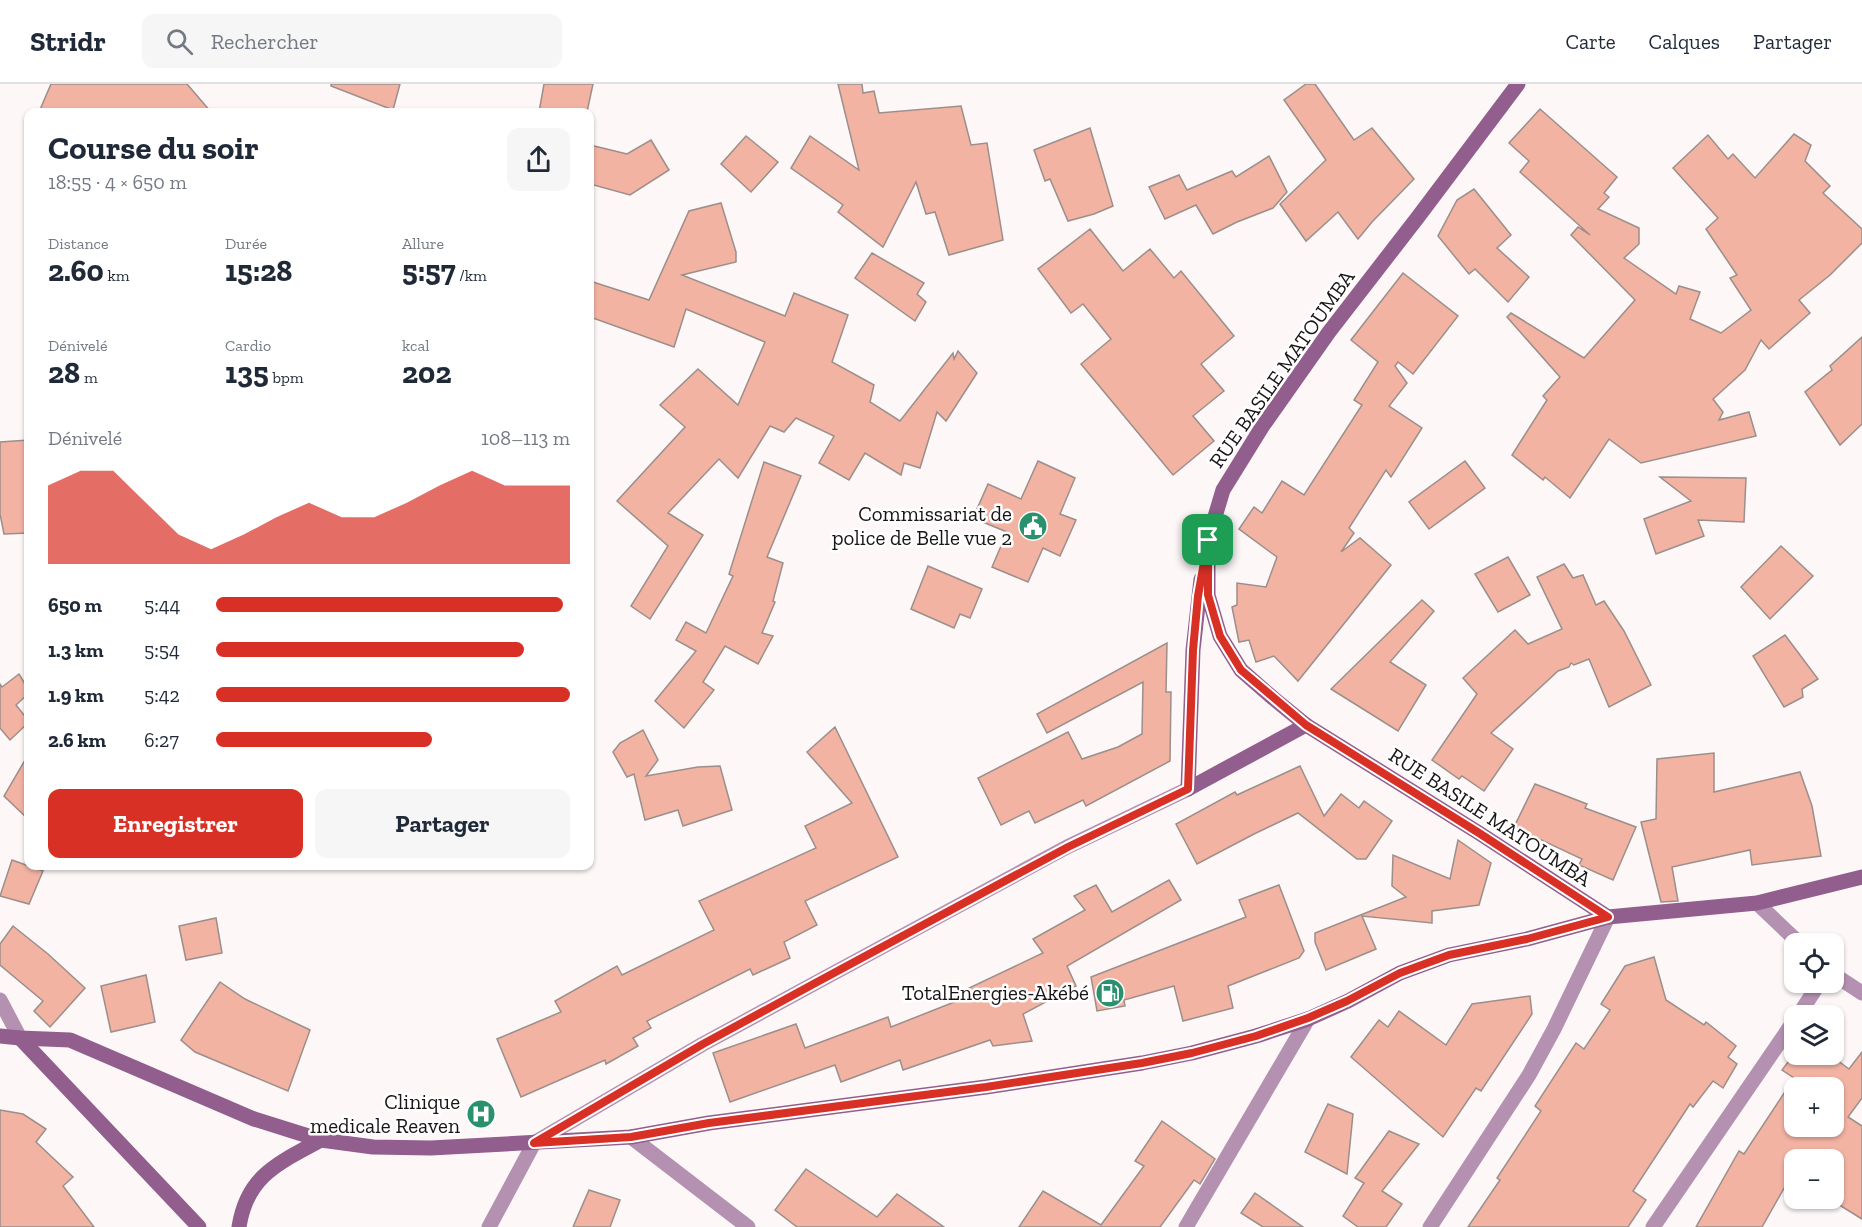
<!DOCTYPE html>
<html lang="fr">
<head>
<meta charset="utf-8">
<style>
  body { margin:0; font-family:"Zilla Slab",serif; background:#f6f6f7; color:#1f2937; height:100vh; display:flex; flex-direction:column; font-size:22px; white-space:nowrap }
  * { box-sizing:border-box; margin:0 }
  p { font-size:20px; color:#747a83 }
  .icon { flex:none; width:33px; height:33px; fill:none; stroke:currentColor; stroke-width:2; stroke-linecap:round; stroke-linejoin:round }
  .map { position:relative; flex:1; overflow:hidden }
  .details { position:absolute; left:24px; top:24px; width:570px; height:762px; display:flex; flex-direction:column; background:#fff; border-radius:12px; box-shadow:0 2px 4px #0004 }
  .details>* { flex:none }
  .controls { position:absolute; left:1784px; top:849px; display:grid; gap:12px }
  .controls a { display:grid; place-items:center; width:60px; height:60px; border-radius:12px; background:#fff; box-shadow:0 2px 4px #0004; font-size:30px }
  .pin { position:absolute; display:grid; place-items:center; width:51px; height:51px; color:#fff; margin:-26px; border-radius:12px; box-shadow:0 3px 9px #0006 }
  .round { display:grid; place-items:center; flex:none; width:63px; height:63px; border-radius:12px; background:#f6f6f7 }
  .head { display:flex; align-items:center; justify-content:space-between; height:102px; padding:0 24px }
  h1 { font-size:33px; font-weight:800; line-height:45px }
  .stats { display:grid; grid-template-columns:repeat(3,1fr); gap:9px; height:102px; padding:6px 24px }
  .stats div { display:grid; align-content:center }
  .stats b { font-size:30px; font-weight:800 }
  .stats small { font-size:16px; font-weight:400 }
  .stats p { font-size:16px }
  .chart { height:168px; padding:12px 24px }
  .chart p { display:flex; justify-content:space-between }
  .chart svg { width:100%; height:108px; margin-top:6px; fill:#d93025; opacity:.7 }
  .action { display:flex; gap:12px; margin-top:auto; padding:12px 24px }
  .action a { flex:1; height:69px; border-radius:12px; background:#d93025; color:#fff; font-size:24px; font-weight:800; line-height:69px; text-align:center }
  .action a+a { background:#f6f6f7; color:#1f2937 }
  ul { padding:0 24px; list-style:none; font-size:20px }
  li { display:grid; grid-template-columns:96px 72px 1fr; align-items:center; height:45px }
  li i { height:15px; border-radius:8px; background:#d93025 }
  header { display:flex; align-items:center; gap:36px; box-sizing:border-box; height:84px; padding:0 30px; background:#fff; border-bottom:2px solid #e0e1e3 }
  header strong { font-size:28px }
  nav { display:flex; gap:33px; margin-inline-start:auto; font-size:21px }
  .search { width:420px; height:54px; background:#f6f6f7; display:flex; align-items:center; gap:15px; box-sizing:border-box; padding:0 21px; border-radius:12px; color:#747a83; font-size:22px }
  .map>svg:first-child { display:block }
  .building { fill:#f3b3a3; stroke:#9c8e8a; stroke-width:1.5; fill-rule:evenodd }
  .lines { fill:none; stroke-linecap:round; stroke-linejoin:round }
  .street { stroke:#b591b1; stroke-width:15 }
  .secondary { stroke:#925e8d; stroke-width:15 }
  .route-casing { stroke:#fff; stroke-width:12 }
  .route { stroke:#d93025; stroke-width:8 }
  .labels { text-anchor:middle; stroke-width:5; stroke-linejoin:round; paint-order:stroke }
  .street-label { font-size:21px; fill:#191415; stroke:#fff }
  .poi-label { font-size:21px; fill:#191415; stroke:#fff; text-anchor:end }
</style>
</head>
<body>
<header>
<strong>Stridr</strong>
<div class="search"><svg class="icon" aria-label="search" viewBox="0 0 24 24"><circle cx="10" cy="10" r="6"/><path d="M15 15l6 6"/></svg>Rechercher</div>
<nav><a>Carte</a><a>Calques</a><a>Partager</a></nav>
</header>
<div class="map">
<svg width="1862" height="1143" viewBox="0 0 1862 1143">
  <rect width="100%" height="100%" fill="#fdf7f8"/>
  <g class="building">
    <polygon points="51,0 187,0 211,28 39,28"/>
    <polygon points="331,0 400,0 393,26 331,2"/>
    <polygon points="544,0 593,0 587,28 539,28"/>
    <polygon points="838,0 862,0 863,9 874,7 879,29 961,22 971,61 987,59 1003,156 949,171 935,128 926,130 916,98 883,163 838,128 843,121 791,84 810,52 859,86"/>
    <polygon points="1306,0 1315,0 1354,56 1372,44 1414,95 1372,138 1358,155 1338,128 1306,157 1280,120 1326,76 1284,16"/>
    <polygon points="1540,25 1617,93 1604,109 1609,113 1598,125 1639,144 1639,160 1624,174 1676,210 1679,202 1700,208 1690,235 1721,249 1751,226 1730,194 1737,191 1706,145 1718,134 1673,84 1708,51 1728,75 1733,70 1755,94 1794,50 1811,61 1805,77 1830,102 1823,109 1862,145 1862,159 1830,191 1799,216 1810,229 1769,265 1761,256 1745,286 1713,315 1723,328 1719,336 1749,328 1756,352 1641,379 1609,355 1570,414 1545,393 1543,396 1512,371 1547,316 1543,312 1560,293 1507,233 1511,229 1584,274 1635,216 1571,151 1578,143 1590,151 1520,88 1529,77 1509,59"/>
    <polygon points="1090,44 1113,122 1094,130 1068,137 1050,95 1045,97 1034,66"/>
    <polygon points="746,52 778,78 751,108 721,80"/>
    <polygon points="651,56 669,86 630,111 590,100 590,61 627,70"/>
    <polygon points="1269,72 1287,108 1273,124 1237,138 1213,150 1196,121 1165,135 1149,103 1179,91 1187,106 1232,87 1236,93"/>
    <polygon points="1474,105 1511,151 1497,164 1529,193 1508,218 1475,185 1469,190 1438,152 1457,116"/>
    <polygon points="721,119 736,168 736,178 682,191 785,232 794,209 848,231 832,278 874,301 870,318 900,337 953,269 954,275 958,267 977,289 946,337 937,328 920,384 904,379 901,391 865,369 849,396 819,379 834,352 796,334 784,348 770,342 738,394 719,375 668,429 703,451 650,535 631,522 668,462 617,417 685,343 660,321 698,285 738,321 765,258 686,225 674,263 590,233 590,197 649,216 689,127"/>
    <polygon points="1090,145 1123,187 1150,165 1174,194 1181,187 1234,252 1201,280 1224,307 1193,332 1214,357 1173,391 1081,280 1111,255 1083,220 1071,229 1038,185"/>
    <polygon points="872,169 924,199 917,210 926,218 915,237 855,194"/>
    <polygon points="1403,189 1458,232 1413,290 1398,278 1395,282 1407,299 1389,322 1422,344 1391,393 1386,386 1349,444 1354,449 1341,468 1360,454 1391,481 1298,597 1274,572 1256,578 1249,556 1239,558 1232,523 1237,521 1237,499 1266,503 1277,473 1239,445 1254,423 1262,429 1282,397 1304,411 1362,321 1354,316 1378,278 1351,256"/>
    <polygon points="1862,253 1862,340 1840,361 1805,308 1832,286 1830,282"/>
    <polygon points="28,356 28,449 4,450 0,430 0,358"/>
    <polygon points="1038,377 1075,394 1060,430 1076,436 1060,472 1043,464 1028,498 992,483 1007,448 973,434 988,400 1021,415"/>
    <polygon points="1465,377 1485,404 1429,445 1409,418"/>
    <polygon points="764,378 801,392 767,473 783,479 773,517 775,518 762,549 773,552 758,580 725,562 703,598 714,606 684,644 655,617 696,567 676,556 686,538 706,549 733,492 729,490"/>
    <polygon points="1660,393 1746,394 1744,438 1698,436 1704,452 1656,470 1644,435 1691,417"/>
    <polygon points="1781,462 1813,492 1770,535 1741,503"/>
    <polygon points="1508,473 1530,511 1498,528 1475,490"/>
    <polygon points="1564,480 1573,494 1583,491 1596,521 1604,517 1624,547 1651,601 1609,623 1589,575 1574,581 1571,579 1569,583 1558,587 1491,649 1513,665 1484,707 1462,692 1459,695 1432,676 1477,610 1463,594 1515,546 1528,560 1562,545 1537,493"/>
    <polygon points="928,482 982,505 970,534 960,530 954,544 911,525"/>
    <polygon points="1422,516 1434,527 1390,578 1426,601 1398,647 1331,605"/>
    <polygon points="1785,551 1818,595 1802,605 1803,613 1784,623 1753,572"/>
    <polygon points="1167,559 1166,608 1171,608 1170,677 1086,722 1083,716 1035,739 1029,727 1001,741 978,694 1068,648 1082,675 1118,663 1142,650 1143,598 1047,649 1037,630"/>
    <polygon points="19,590 28,605 28,610 16,621 28,636 28,639 10,656 0,644 0,600 2,603"/>
    <polygon points="835,643 898,773 805,817 817,841 784,858 790,874 753,891 750,885 647,937 651,944 633,954 638,962 606,980 605,976 521,1013 497,955 561,928 555,917 617,882 622,891 714,846 699,817 816,764 805,742 852,719 807,668"/>
    <polygon points="643,646 658,676 646,692 698,683 720,682 732,726 683,742 678,726 645,736 634,690 627,693 613,668 620,659"/>
    <polygon points="1714,669 1714,708 1800,688 1812,722 1821,772 1752,781 1750,766 1672,783 1678,817 1661,818 1641,738 1656,735 1657,675"/>
    <polygon points="28,671 28,735 4,712"/>
    <polygon points="1300,682 1324,732 1341,710 1359,724 1364,717 1392,737 1366,775 1357,775 1298,729 1254,750 1197,780 1176,740 1235,708 1237,711"/>
    <polygon points="1535,700 1587,720 1585,724 1636,743 1613,796 1579,781 1582,775 1514,743"/>
    <polygon points="1458,756 1491,779 1479,821 1432,827 1432,839 1362,832 1376,865 1326,886 1315,858 1315,849 1406,813 1392,802 1393,771 1450,795"/>
    <polygon points="12,776 43,787 29,820 0,812"/>
    <polygon points="1169,796 1181,816 1067,882 1076,902 1023,930 1032,957 993,962 990,956 903,986 900,976 841,998 835,981 730,1018 713,969 796,940 805,964 888,933 891,943 972,911 969,904 1043,869 1033,855 1085,826 1074,812 1096,801 1112,828"/>
    <polygon points="1279,801 1304,867 1299,874 1228,902 1233,924 1183,937 1174,902 1124,916 1125,922 1097,927 1091,893 1246,833 1239,816"/>
    <polygon points="216,834 222,869 186,876 179,842"/>
    <polygon points="13,842 48,870 85,904 50,943 34,927 43,917 0,881 0,860"/>
    <polygon points="1654,873 1666,916 1704,941 1706,938 1736,962 1728,973 1737,980 1723,1004 1713,997 1693,1023 1690,1020 1633,1107 1646,1116 1628,1143 1468,1143 1500,1096 1497,1094 1541,1027 1535,1022 1576,959 1584,965 1610,926 1601,920 1625,882"/>
    <polygon points="146,891 155,938 111,948 101,902"/>
    <polygon points="220,898 245,915 310,946 288,1007 195,968 181,956"/>
    <polygon points="1530,912 1532,930 1481,1007 1476,1004 1443,1053 1351,973 1379,936 1388,943 1399,927 1446,961 1472,920"/>
    <path d="M1862,968v46l-14,19 14,9v93l-34,-21h5v-38h-39v18l-3,-2 -29,51h-66l43,-76 5,3 50,-76 -12,-8 12,-16h35l20,15zM1794,1004h39v38h-39z"/>
    <polygon points="1328,1020 1353,1030 1347,1090 1305,1068"/>
    <polygon points="0,1026 23,1030 46,1045 36,1058 73,1093 63,1102 94,1143 0,1143"/>
    <polygon points="1162,1037 1215,1075 1200,1100 1194,1096 1160,1143 1019,1143 1043,1107 1101,1141 1144,1082 1135,1077"/>
    <polygon points="1389,1047 1419,1060 1382,1107 1402,1120 1386,1143 1358,1143 1343,1132 1364,1099 1355,1094"/>
    <polygon points="806,1085 877,1133 897,1110 944,1143 797,1143 775,1126"/>
    <polygon points="589,1106 620,1116 610,1143 573,1143"/>
    <polygon points="1255,1109 1303,1143 1263,1143 1241,1129"/>
  </g>
  <g class="lines">
    <g class="street">
      <polyline points="1757,819 1800,860"/>
      <polyline points="1833,890 1862,909"/>
      <polyline points="0,916 20,954"/>
      <polyline points="1798,932 1820,898"/>
      <polyline points="631,1053 748,1143"/>
      <polyline points="489,1143 534,1059 703,960 819,897 1067,763 1188,705"/>
      <polyline points="1186,1143 1308,935"/>
      <polyline points="1430,1143 1529,991 1554,945 1608,833"/>
      <polyline points="1653,1143 1794,937"/>
    </g>
    <g class="secondary">
      <polyline points="1518,0 1418,133 1329,248 1262,343 1223,406 1208,456 1208,511 1220,552 1241,586 1273,614 1306,641 1479,749 1608,833"/>
      <polyline points="1188,705 1193,566 1201,495"/>
      <polyline points="1188,705 1306,641"/>
      <polyline points="0,952 20,954 70,956 254,1035 321,1056 373,1063 431,1064 631,1053 709,1039 986,1003 1142,979 1192,969 1256,952 1308,935 1348,917 1400,889 1449,871 1527,855 1608,833 1757,819 1862,793"/>
      <polyline points="20,954 199,1143"/>
      <path d="M239,1143c8,-52 40,-64 82,-87"/>
    </g>
  </g>
  <g class="lines">
    <g class="route-casing">
      <polygon id="route" points="1208,456 1208,511 1220,552 1241,586 1306,641 1479,749 1608,833 1527,855 1449,871 1400,889 1347,917 1308,934 1256,952 1192,969 1142,979 986,1003 709,1039 631,1053 534,1059 703,960 819,897 1068,763 1188,705 1193,566 1198,512"/>
    </g>
    <use href="#route" class="route"/>
  </g>
  <defs>
    <g id="civic-disc" transform="scale(1.5)"><circle r="9.5" fill="#2a916e" stroke="#fff"/><path d="M-.6-6.5H3V-4.5H.6V-3L4-1V1h2V6H-6V1h2V-1L-.6-3ZM-1.2 2.5V6h2.4V2.5Z" fill="#fff"/></g>
    <g id="fuel-disc" transform="scale(1.5)"><circle r="9.5" fill="#2a916e" stroke="#fff"/><path d="M-5.5-6h7V0h2V4h1.3V-2.5L3-4.5l.8-.8L6-3V5H2.5V1h-1V6h-7ZM-4.2-4.7v3.2H.2V-4.7Z" fill="#fff"/></g>
    <g id="hospital-disc" transform="scale(1.5)"><circle r="9.5" fill="#2a916e" stroke="#fff"/><path d="M-5-5h3v3.5h4V-5h3V5h-3V1.5h-4V5h-3Z" fill="#fff"/></g>
  </defs>
  <g fill-rule="evenodd">
    <use href="#civic-disc" x="1033" y="442"/>
    <use href="#fuel-disc" x="1110" y="909"/>
    <use href="#hospital-disc" x="481" y="1030"/>
  </g>
  <g class="labels">
    <g class="street-label">
      <text transform="translate(1282 285) rotate(-55)" y="7">RUE BASILE MATOUMBA</text>
      <text transform="translate(1490 733) rotate(33)" y="7">RUE BASILE MATOUMBA</text>
    </g>
    <g class="poi-label">
      <text x="1012" y="437">Commissariat de<tspan x="1012" dy="24">police de Belle vue 2</tspan></text>
      <text x="1089" y="916">TotalEnergies-Akébé</text>
      <text x="460" y="1025">Clinique<tspan x="460" dy="24">medicale Reaven</tspan></text>
    </g>
  </g>
</svg>
<div class="controls">
<a><svg class="icon" aria-label="locate" viewBox="0 0 24 24"><circle cx="12" cy="12" r="6"/><path d="M12 2v4M12 18v4M2 12h4M18 12h4"/></svg></a>
<a><svg class="icon" aria-label="layers" viewBox="0 0 24 24"><path d="M12 4l9 5-9 5-9-5zM3 14l9 5 9-5"/></svg></a>
<a>+</a>
<a>−</a>
</div>
<div class="pin" style="left:1208px;top:456px;background:#1e9e55"><svg class="icon" aria-label="arrive" viewBox="0 0 24 24"><path d="M6 21V4h12l-3 4 3 4H6"/></svg></div>
<section class="details">
<div class="head"><div><h1>Course du soir</h1><p>18:55 · 4 × 650 m</p></div><a class="round"><svg class="icon" aria-label="share" viewBox="0 0 24 24"><path d="M12 15V3M7 8l5-5 5 5M5 13v7h14v-7"/></svg></a></div>
<div class="stats">
<div><p>Distance</p><b>2.60<small> km</small></b></div>
<div><p>Durée</p><b>15:28</b></div>
<div><p>Allure</p><b>5:57<small> /km</small></b></div>
</div>
<div class="stats">
<div><p>Dénivelé</p><b>28<small> m</small></b></div>
<div><p>Cardio</p><b>135<small> bpm</small></b></div>
<div><p>kcal</p><b>202</b></div>
</div>
<div class="chart"><p><span>Dénivelé</span>108–113 m</p>
<svg viewBox="0 0 160 44" preserveAspectRatio="none"><path d="M0 44V12L10 6L20 6L30 19L40 32L50 38L60 32L70 25L80 19L90 25L100 25L110 19L120 12L130 6L140 12L150 12L160 12V44z"/></svg>
</div>
<ul>
<li><b>650 m</b>5:44<i style="width:98%"></i></li>
<li><b>1.3 km</b>5:54<i style="width:87%"></i></li>
<li><b>1.9 km</b>5:42<i style="width:100%"></i></li>
<li><b>2.6 km</b>6:27<i style="width:61%"></i></li>
</ul>
<div class="action"><a>Enregistrer</a><a>Partager</a></div>
</section>
</div>
</body>
</html>
